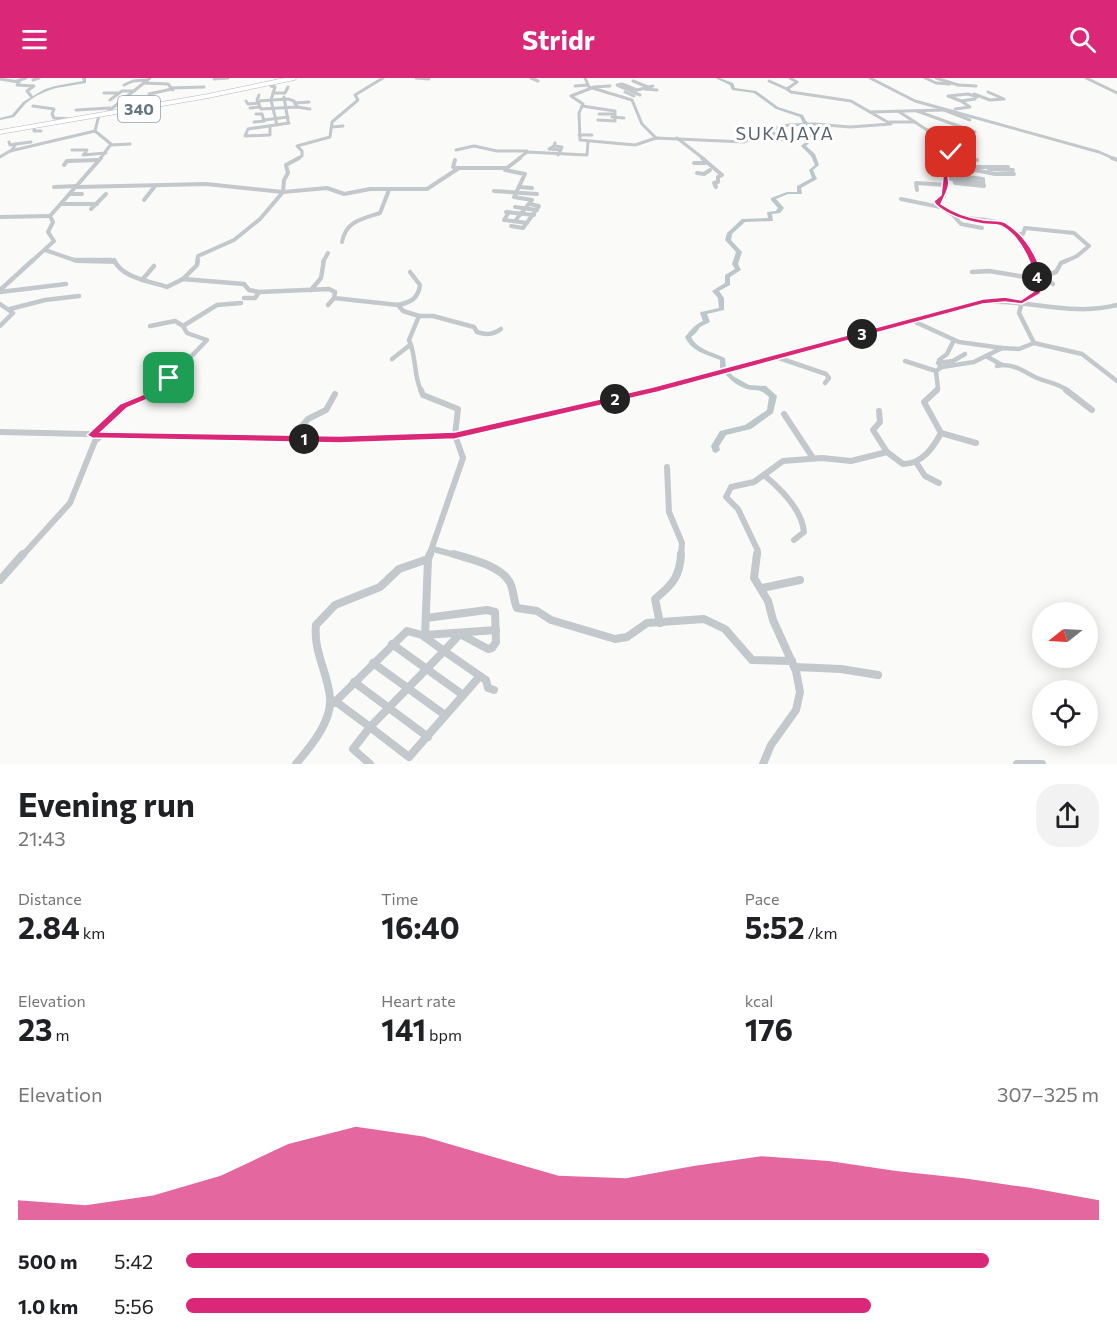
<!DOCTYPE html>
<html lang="en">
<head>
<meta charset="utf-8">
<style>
  body { margin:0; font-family:Commissioner,sans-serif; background:#f2f2f2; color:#202124; height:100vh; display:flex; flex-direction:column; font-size:22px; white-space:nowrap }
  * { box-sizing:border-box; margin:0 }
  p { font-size:20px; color:#757577 }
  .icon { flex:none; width:33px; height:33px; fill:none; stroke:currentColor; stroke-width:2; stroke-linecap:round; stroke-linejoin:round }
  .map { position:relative; height:686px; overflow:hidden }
  .details { display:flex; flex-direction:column; background:#fff; flex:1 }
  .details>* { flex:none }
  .needle { width:39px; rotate:252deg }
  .buttons { position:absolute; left:1032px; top:524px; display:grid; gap:12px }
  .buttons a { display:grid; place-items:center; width:66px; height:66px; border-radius:50%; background:#fff; box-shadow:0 3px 15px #0003; font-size:30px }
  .pin { position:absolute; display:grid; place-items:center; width:51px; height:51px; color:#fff; margin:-26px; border-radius:12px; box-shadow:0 3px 9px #0006 }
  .km { position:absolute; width:30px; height:30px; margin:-15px; border-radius:50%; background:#222; color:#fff; font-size:16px; line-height:30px; text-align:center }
  .round { display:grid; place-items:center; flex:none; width:63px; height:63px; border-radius:24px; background:#f2f2f2 }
  .overview { display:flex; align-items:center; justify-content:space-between; height:102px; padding:0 18px }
  h1 { font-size:33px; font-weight:700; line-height:45px }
  .stats { display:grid; grid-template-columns:repeat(3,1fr); gap:9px; height:102px; padding:6px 18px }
  .stats div { display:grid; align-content:center }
  .stats b { font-size:30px; font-weight:700 }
  .stats small { font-size:16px; font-weight:400 }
  .stats p { font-size:16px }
  .chart { height:168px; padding:12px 18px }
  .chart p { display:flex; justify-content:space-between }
  .chart svg { width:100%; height:108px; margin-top:6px; fill:#db2777; opacity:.7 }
  ul { padding:0 18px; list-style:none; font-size:20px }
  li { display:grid; grid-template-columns:96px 72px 1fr; align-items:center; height:45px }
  li i { height:15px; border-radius:8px; background:#db2777 }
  header { display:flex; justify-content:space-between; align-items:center; height:78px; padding:0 18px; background:#db2777; color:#fff; font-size:27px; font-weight:700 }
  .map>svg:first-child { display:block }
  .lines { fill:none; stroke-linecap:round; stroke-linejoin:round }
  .river { fill:#bbc7cb; fill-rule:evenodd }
  .major-casing { stroke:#b5babe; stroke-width:5 }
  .minor-far4 { stroke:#c3c8cc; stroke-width:3 }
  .minor-far3 { stroke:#c3c8cc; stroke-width:4 }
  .minor-far2 { stroke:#c3c8cc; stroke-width:4.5 }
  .minor-far1 { stroke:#c3c8cc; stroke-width:6 }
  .minor { stroke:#c3c8cc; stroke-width:8 }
  .major { stroke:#fff; stroke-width:4 }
  .route { fill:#db2777; stroke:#fff; stroke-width:1.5 }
  .labels { text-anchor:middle; stroke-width:6; stroke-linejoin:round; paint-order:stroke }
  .shield { fill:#fff; stroke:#939fa8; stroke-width:1.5 }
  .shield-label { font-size:16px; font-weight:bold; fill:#657683 }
  .far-quarter-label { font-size:18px; letter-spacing:1.5px; fill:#57646e; stroke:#fff }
</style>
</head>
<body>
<header><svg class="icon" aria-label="menu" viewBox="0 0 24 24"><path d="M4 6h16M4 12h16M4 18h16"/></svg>Stridr<svg class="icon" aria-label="search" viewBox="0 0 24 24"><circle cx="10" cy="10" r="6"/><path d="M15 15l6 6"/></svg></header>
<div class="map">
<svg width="1117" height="686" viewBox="0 0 1117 686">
  <rect width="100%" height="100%" fill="#fafaf8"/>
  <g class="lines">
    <g class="river">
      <polygon points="82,0 86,0 86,5 56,10 47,13 36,18 26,25 14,39 0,42 0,40 12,37 23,24 45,11 55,8 83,3"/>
      <path d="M715,0h5l13,5 2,5 21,3 22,16 25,8 3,6 6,5 2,12 -8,8 9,8 4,11 -6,5 4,9 -16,9 1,6h-14l-12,5 8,9 -4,5 -8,1 1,7 -28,1 -13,12 -1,6 11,12 -4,12 3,6 -11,7v8l-11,6 5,7v12l-17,4 3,8 -10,5 -4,6 -5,4c7,13 22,15 34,21l1,10 7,8 16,9 17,1 11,10 -4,17 -22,16 -25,6 -7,11 1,4 -4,3 -3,-1 -2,-6 9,-15 25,-6 22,-15 2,-13c-12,-10 -10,-5 -22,-8 -11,-3 -21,-13 -27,-21v-8c-14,-6 -28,-8 -35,-23 6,-7 9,-12 18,-16l-3,-8 1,-1 18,-4 -1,-10 -6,-7 13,-8v-8l10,-6 -3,-5 4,-12 -11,-12 2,-7 15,-14 26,-1 -1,-6 9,-1 2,-3 -7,-8v-2l16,-6h10v-6l15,-8 -3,-8 6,-5 -4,-9 -10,-10 9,-8 -2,-11 -5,-4 -3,-6 -24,-8 -22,-16 -22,-3 -2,-5z"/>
    </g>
    <g class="major-casing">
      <polyline id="major" points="0,54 208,18 294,0"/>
    </g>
    <g class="minor-far4">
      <polyline points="416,0 429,1"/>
      <polyline points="531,0 538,3"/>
      <polyline points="585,0 589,9 632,22 642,46 656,60"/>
      <polyline points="790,0 797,4 787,11 791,14 851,23 870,34 943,32"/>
      <polyline points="870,0 915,23 1099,74 1115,81"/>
      <polyline points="925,0 936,5 950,6"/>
      <polyline points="936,0 958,7"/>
      <polyline points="1086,0 1117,15"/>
      <polyline points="0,1 19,4 17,7 34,8 27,13 31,18"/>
      <polyline points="214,1 228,0"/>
      <polyline points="33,2 39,0"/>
      <polyline points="276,2 271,8 275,9 271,22 277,47"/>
      <polyline points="17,3 26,0"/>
      <polyline points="633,3 648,9"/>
      <polyline points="769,3 787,11"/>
      <polyline points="144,5 168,6 173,12"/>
      <polyline points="124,7 133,3 147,2"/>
      <polyline points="958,7 976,8"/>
      <polyline points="575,8 588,7"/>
      <polyline points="610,8 594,9 571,18 583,26 579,35 580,62 635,67 656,60 744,64 769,52 789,47 814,46 850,49 891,46 870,34"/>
      <polyline points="171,10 204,9"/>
      <polyline points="645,11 657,12"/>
      <polyline points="625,14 634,18"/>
      <polyline points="104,15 118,15"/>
      <polyline points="273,15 285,15 288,9"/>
      <polyline points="149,16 172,11"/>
      <polyline points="974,16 990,22 1004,21 988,14"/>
      <polyline points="259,17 257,22 261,31 297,29 310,31"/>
      <polyline points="640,17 617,7 622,6 637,12 653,8"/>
      <polyline points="284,19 288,43"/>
      <polyline points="110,22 122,13 134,13"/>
      <polyline points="246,23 248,26 259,25"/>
      <polyline points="258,23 288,21 294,23 297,29"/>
      <polyline points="961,23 948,18 968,16 977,19"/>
      <polyline points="295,25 309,24"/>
      <polyline points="33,28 54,31 52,36 54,40 72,41"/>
      <polyline points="582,28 615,33 615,43 598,42"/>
      <polyline points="250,30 260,29"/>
      <polyline points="955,31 970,29 961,23 975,21"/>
      <polyline points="76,32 110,30"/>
      <polyline points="944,32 970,42"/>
      <polyline points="898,33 927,52 934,70 946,81"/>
      <polyline points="917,33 975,54 956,56 928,52"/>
      <polyline points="105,36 150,0"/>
      <polyline points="256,36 262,36 264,43"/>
      <polyline points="599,36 614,36"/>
      <polyline points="99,37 95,53 111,66 100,81"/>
      <polyline points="612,39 624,40"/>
      <polyline points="264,42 288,39"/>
      <polyline points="254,44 264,43"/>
      <polyline points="889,44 915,44"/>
      <polyline points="270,48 270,57 245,58 248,51 289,45"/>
      <polyline points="34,49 34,53 41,53"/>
      <polyline points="332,49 343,48"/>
      <polyline points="765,53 794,61 787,63 768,57 771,55"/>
      <polyline points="579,57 592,57"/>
      <polyline points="677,60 704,81"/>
      <polyline points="9,64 10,67 16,66"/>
      <polyline points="555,65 554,68 562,69 558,77"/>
      <polyline points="111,67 130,66"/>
      <polyline points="554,68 549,71 561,72"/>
      <polyline points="72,72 87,72"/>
      <polyline points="456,72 474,68 497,73 527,73"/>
      <polyline points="11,73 16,66 31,64"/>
      <polyline points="86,74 83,77 106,75"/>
      <polyline points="951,74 960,81"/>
      <polyline points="954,76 964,76 972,81"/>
      <polyline points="0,79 10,73 95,53"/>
      <polyline points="296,81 302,78 302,73 297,68 330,59 332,44 358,22 355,17 383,0"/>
      <polyline points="518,81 527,74 587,77 588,64"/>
    </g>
    <g class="minor-far3">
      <polyline points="702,80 722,97 718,99 718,104 714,105 716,109"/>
      <path d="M945,80l3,3 -5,11 3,6 -2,18 -7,5c15,24 41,14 63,22 11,4 29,28 33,39"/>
      <polyline points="958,80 961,82"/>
      <polyline points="1112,80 1117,82"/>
      <polyline points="455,82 453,89 457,90"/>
      <polyline points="948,82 977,82"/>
      <polyline points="694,85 705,85"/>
      <polyline points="948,85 964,88 961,92 972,94 977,89 1008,89"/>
      <polyline points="64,87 67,83 98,82"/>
      <polyline points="989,91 1013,92"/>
      <polyline points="505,92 525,96 514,119 532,122 515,143"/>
      <polyline points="975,92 995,96 1014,96"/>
      <polyline points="697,95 704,96 710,92"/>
      <polyline points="946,100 954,101"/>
      <polyline points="952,100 952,97 983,101 983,105"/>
      <polygon points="954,101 983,105 984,108 955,105"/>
      <polyline points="54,109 78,108"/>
      <polyline points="77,109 206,106 283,114 327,110 344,116 370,111 427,111 459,90 507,90 520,80"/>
      <polyline points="519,109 532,110"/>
      <polyline points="917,112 916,105 945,107"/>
      <polyline points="494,113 537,116"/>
      <polyline points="71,116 82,116"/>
      <polyline points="901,121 940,129"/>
      <polyline points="144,122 155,108"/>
      <polyline points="62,126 97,126"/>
      <polyline points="515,129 537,132"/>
      <polyline points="91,131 106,116"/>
      <polyline points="506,134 534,137"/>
      <polyline points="509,134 504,142 527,145"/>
      <polyline points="953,137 961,146 982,150"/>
      <polyline points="0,139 50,138"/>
      <polyline points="511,148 523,150 539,128 530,126"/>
      <polyline points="1014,156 1023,156 1025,150 1074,155 1089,168 1077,178 1064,184"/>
      <path d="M342,164c4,-21 20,-23 38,-29l9,-23"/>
      <polyline points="45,172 77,183 115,184"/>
      <polyline points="31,184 54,163 48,154 53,144 50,138 101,80"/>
      <polyline points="197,184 198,178 234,162 260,141 283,114 284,102 288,95 286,87 299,80"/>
      <polyline points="323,184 328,175"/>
    </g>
    <g class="minor-far2">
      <polyline points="74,182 111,182"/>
      <path d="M114,182c8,18 35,21 53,27l16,-8 61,5 5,6 10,2 70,-3 6,3 -1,6 64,7 5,6 16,5"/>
      <polyline points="972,194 989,193 1037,201"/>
      <polyline points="183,201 197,187 198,182"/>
      <polyline points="142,202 154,188"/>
      <polyline points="1053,206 1049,203 1050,196 1056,194 1061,185 1068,182"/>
      <polyline points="0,212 33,182"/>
      <polyline points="311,212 321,200 324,182"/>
      <polyline points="0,214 66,206"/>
      <polyline points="244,220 255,220 259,214"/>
      <polyline points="0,226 13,235 0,248"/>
      <polyline points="328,227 334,220"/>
      <path d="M398,227c13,-3 20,-6 22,-20l-10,-13"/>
      <polyline points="10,231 45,222 79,218"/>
      <polyline points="911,242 959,264 1002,270"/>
      <polyline points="150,248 175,243 183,248 187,255 207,262 158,313"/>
      <polyline points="183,248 217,227 241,225"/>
      <polyline points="1034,265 1082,276 1117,303"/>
      <polyline points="986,278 1002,287 997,288"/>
      <polyline points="779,280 826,296 829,300 825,305"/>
      <polyline points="392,281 410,267"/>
      <polyline points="905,283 936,293"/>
      <polyline points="938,285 953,283 965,276"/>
      <path d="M1002,287c15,0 22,7 35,13 12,5 21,5 31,13"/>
      <polyline points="940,290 939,282 947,276 954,262"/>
      <path d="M421,313c-8,-18 -4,-33 -12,-51l10,-24h14l41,11 3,5c9,3 16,3 24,-3"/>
      <path d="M648,313l335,-89c46,-3 89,15 134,3"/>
      <polyline points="936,313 938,311 936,293 942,289 974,284 1002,270 1019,271 1034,265 1019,235 1022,224 1038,214 1037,196 1033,182"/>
    </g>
    <g class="minor-far1">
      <polyline points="421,312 423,317 458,331 455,357 463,380 429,478"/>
      <polyline points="1066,312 1092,332"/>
      <polyline points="879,333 880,344 873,352 887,374"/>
      <polyline points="784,336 813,380"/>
      <polyline points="0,354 339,362 455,357 654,312"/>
      <polyline points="941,355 976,365"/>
      <polyline points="92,357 127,325 161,312"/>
      <polyline points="290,361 308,341 326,332 335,316"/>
      <polyline points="916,384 925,398 939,405"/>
      <polyline points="667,389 669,434 682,465 681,478"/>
      <path d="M764,397c17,14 38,34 40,57l-10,8"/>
      <polyline points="433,471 459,478"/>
      <polyline points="22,478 70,425 95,363 101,358"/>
      <path d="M757,478l1,-5 -20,-42 -12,-12 5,-10 23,-5 29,-21 39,-3 29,3 36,-9 16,12c19,0 30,-16 38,-31l-17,-31 13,-12"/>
    </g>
    <g class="minor">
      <path d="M454,476c16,5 45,11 55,27 5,7 4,19 8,27l20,3 14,9 64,19 12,-2 20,-14 57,-4 21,10 27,31 40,1"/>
      <polyline points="757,476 754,500 768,523 773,542 796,593 800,614 796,632 771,667 763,686"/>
      <polyline points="0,502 23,476"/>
      <polyline points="762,510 800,502"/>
      <polyline points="426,540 487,532 495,534 496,564 492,570 488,571 460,556"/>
      <path d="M660,545l-5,-24c17,-14 25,-22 26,-45"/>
      <polyline points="425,557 496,552"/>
      <polyline points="425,559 428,481"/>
      <polyline points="392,566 463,617"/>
      <polygon points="444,573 480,598 409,679 370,649"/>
      <polyline points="373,585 445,637"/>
      <polyline points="795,589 841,591 878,597"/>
      <polyline points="480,598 486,602 488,610 494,612"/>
      <polyline points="354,604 428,659"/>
      <polyline points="335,623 370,649"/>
      <polyline points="334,625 407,553 422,557 444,573 460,556"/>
      <polyline points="370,649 353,671 370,686"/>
      <path d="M296,686c14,-17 36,-42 34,-66 -2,-25 -17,-47 -14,-73l19,-20 45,-18 19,-18 29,-10 2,-5"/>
      <polyline points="1017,686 1042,686"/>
    </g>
    <use href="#major" class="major"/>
  </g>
  <path class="route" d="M951,72l13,10 -14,2 -4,10c7,13 -1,22 -5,32 13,9 27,14 43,16 7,1 17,0 22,3 21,13 43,47 34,71l-18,10 -17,-2 -22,2 -325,88 -203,47 -116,4 -247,-5 -5,-3 33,-31 36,-15 13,-13 4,2 -11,15 -35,15 -26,24 238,4 116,-4 198,-45 330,-88 22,-2 16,3 13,-9c3,-21 -12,-54 -33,-65 -4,-2 -13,-1 -18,-2 -18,-3 -35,-8 -48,-20l-1,-3 7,-6 2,-17 -3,-6 5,-12 10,-2 -7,-6z"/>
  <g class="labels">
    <rect class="shield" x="118" y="18" width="42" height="26" rx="4.5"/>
    <g class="shield-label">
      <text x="139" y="37">340</text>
    </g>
    <g class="far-quarter-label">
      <text x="785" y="62">SUKAJAYA</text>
    </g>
  </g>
</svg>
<div class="buttons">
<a><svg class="needle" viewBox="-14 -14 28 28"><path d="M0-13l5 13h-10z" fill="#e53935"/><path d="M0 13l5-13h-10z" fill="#757577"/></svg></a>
<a><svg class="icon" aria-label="locate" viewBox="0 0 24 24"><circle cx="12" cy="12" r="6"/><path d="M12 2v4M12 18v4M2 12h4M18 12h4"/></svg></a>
</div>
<div class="pin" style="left:169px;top:300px;background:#1e9e55"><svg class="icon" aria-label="arrive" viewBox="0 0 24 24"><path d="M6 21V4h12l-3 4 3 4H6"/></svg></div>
<div class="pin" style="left:951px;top:74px;background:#d93025"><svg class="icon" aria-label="check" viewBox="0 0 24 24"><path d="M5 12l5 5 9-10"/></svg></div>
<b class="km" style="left:304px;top:361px">1</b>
<b class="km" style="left:615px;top:321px">2</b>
<b class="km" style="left:862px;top:256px">3</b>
<b class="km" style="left:1037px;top:199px">4</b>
</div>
<section class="details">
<div class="overview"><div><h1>Evening run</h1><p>21:43</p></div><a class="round"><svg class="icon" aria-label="share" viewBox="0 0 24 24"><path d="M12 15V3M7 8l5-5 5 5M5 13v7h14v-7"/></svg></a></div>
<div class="stats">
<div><p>Distance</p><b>2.84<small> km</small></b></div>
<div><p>Time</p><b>16:40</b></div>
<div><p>Pace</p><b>5:52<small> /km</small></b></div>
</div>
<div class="stats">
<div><p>Elevation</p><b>23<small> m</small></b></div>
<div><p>Heart rate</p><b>141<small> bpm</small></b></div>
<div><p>kcal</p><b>176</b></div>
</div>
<div class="chart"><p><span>Elevation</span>307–325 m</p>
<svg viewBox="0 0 160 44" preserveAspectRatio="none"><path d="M0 44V36L10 38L20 34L30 26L40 13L50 6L60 10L70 18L80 26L90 27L100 22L110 18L120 20L130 24L140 27L150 31L160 36V44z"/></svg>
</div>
<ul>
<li><b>500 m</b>5:42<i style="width:88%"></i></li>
<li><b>1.0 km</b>5:56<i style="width:75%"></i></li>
</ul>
</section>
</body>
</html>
